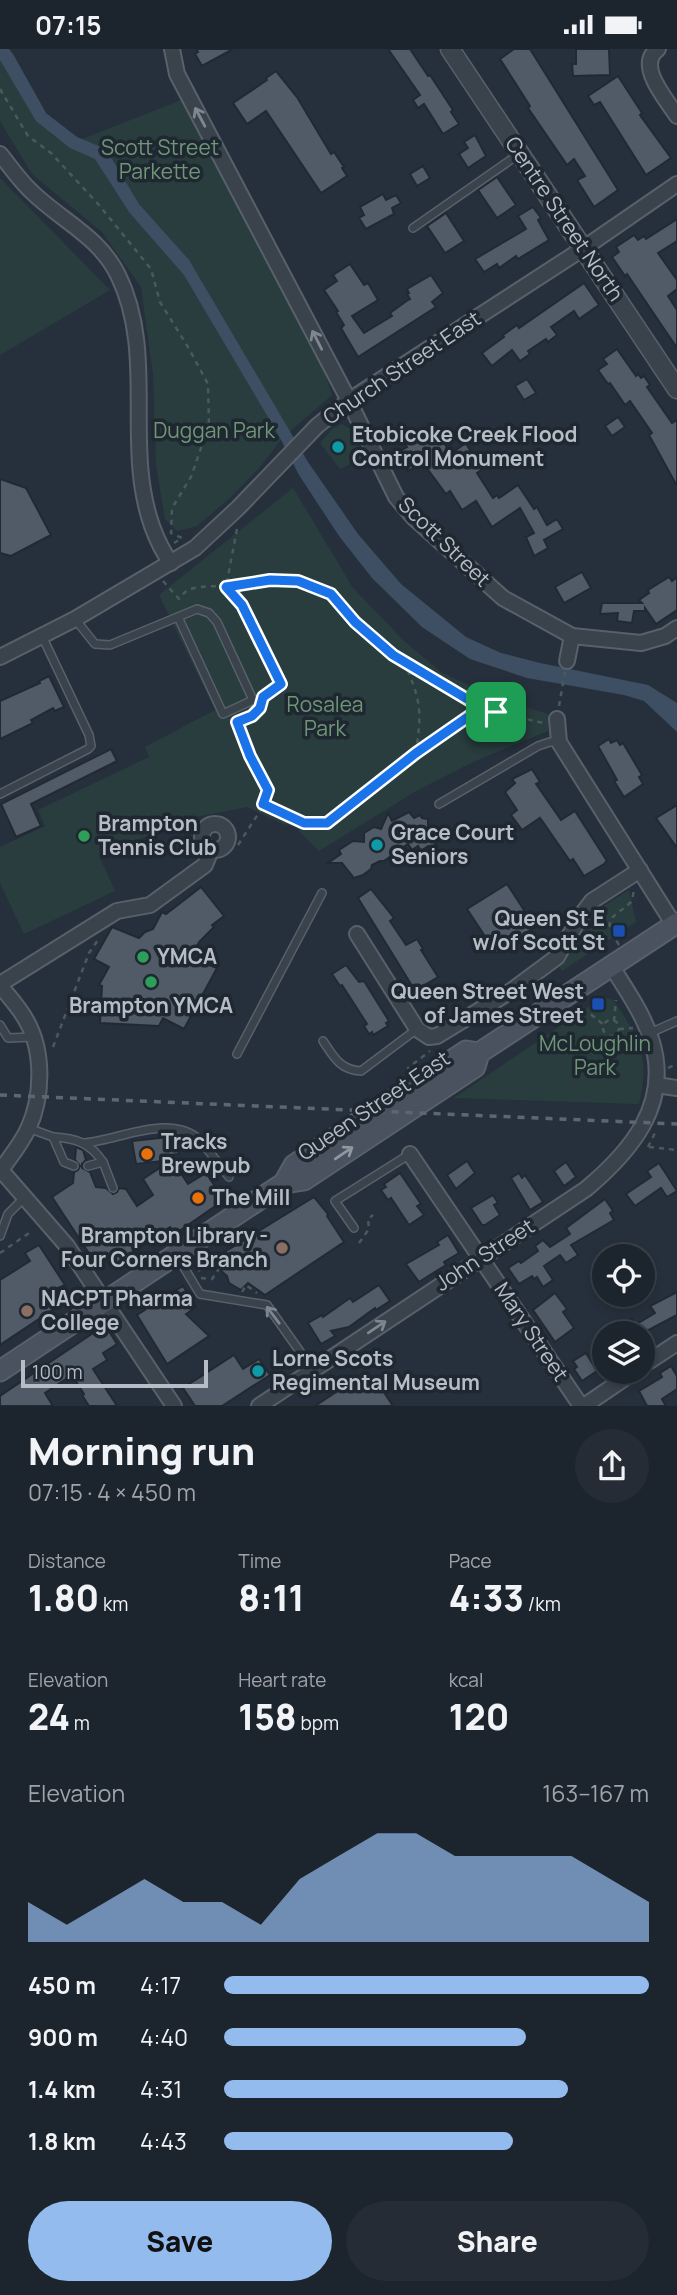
<!DOCTYPE html>
<html lang="en">
<head>
<meta charset="utf-8">
<style>
  body { margin:0; font-family:Manrope,sans-serif; background:#252c35; color:#f1f3f6; height:100vh; display:flex; flex-direction:column; font-size:26px; white-space:nowrap }
  * { box-sizing:border-box; margin:0 }
  p { font-size:23px; color:#a0a4aa }
  .icon { flex:none; width:38px; height:38px; fill:none; stroke:currentColor; stroke-width:2; stroke-linecap:round; stroke-linejoin:round }
  .map { position:relative; height:1357px; overflow:hidden }
  .sheet { display:flex; flex-direction:column; background:#1c242d; flex:1 }
  .sheet>* { flex:none }
  .controls { position:absolute; left:592px; top:1195px; display:grid; gap:14px }
  .controls a { display:grid; place-items:center; width:63px; height:63px; border-radius:50%; background:#1c242d; box-shadow:0 4px 10px #0003,0 0 0 2px #3a4149; font-size:35px }
  .scale { position:absolute; left:21px; bottom:18px; width:187px; box-sizing:border-box; padding-left:7px; border:4px solid #b6bdc7; border-top:0; font-size:19px; line-height:24px; white-space:nowrap; color:#b6bdc7; -webkit-text-stroke:5px #1f2731; paint-order:stroke }
  .pin { position:absolute; display:grid; place-items:center; width:60px; height:60px; color:#fff; margin:-30px; border-radius:14px; box-shadow:0 4px 10px #0006 }
  .round { display:grid; place-items:center; flex:none; width:74px; height:74px; border-radius:37px; background:#252c35 }
  .headline { display:flex; align-items:center; justify-content:space-between; height:119px; padding:0 28px }
  h1 { font-size:38px; font-weight:800; line-height:52px }
  .stats { display:grid; grid-template-columns:repeat(3,1fr); gap:10px; height:119px; padding:7px 28px }
  .stats div { display:grid; align-content:center }
  .stats b { font-size:35px; font-weight:800 }
  .stats small { font-size:19px; font-weight:400 }
  .stats p { font-size:19px }
  .chart { height:196px; padding:14px 28px }
  .chart p { display:flex; justify-content:space-between }
  .chart svg { width:100%; height:126px; margin-top:7px; fill:#94bbee; opacity:.7 }
  .cta { display:flex; gap:14px; margin-top:auto; padding:14px 28px }
  .cta a { flex:1; height:80px; border-radius:42px; background:#94bbee; color:#111; font-size:28px; font-weight:800; line-height:80px; text-align:center }
  .cta a+a { background:#252c35; color:#f1f3f6 }
  ul { padding:0 28px; list-style:none; font-size:23px }
  li { display:grid; grid-template-columns:112px 84px 1fr; align-items:center; height:52px }
  li i { height:18px; border-radius:9px; background:#94bbee }
  .status { display:flex; justify-content:space-between; align-items:center; height:49px; padding:0 35px; background:#1c242d; direction:ltr }
  .status svg { height:19px; fill:currentColor }
  .map>svg:first-child { display:block }
  .green { fill:#293d3e }
  .water { fill:#3e4f63 }
  .building { fill:#505b67; stroke:#212933; stroke-width:2 }
  .lines { fill:none; stroke-linecap:round; stroke-linejoin:round }
  .service-casing { stroke:#58606a; stroke-width:10 }
  .minor-casing { stroke:#58606a; stroke-width:18 }
  .tertiary-casing { stroke:#58606a; stroke-width:21 }
  .secondary-casing { stroke:#58606a; stroke-width:23 }
  .path { stroke:#485a5c; stroke-width:2.5; stroke-dasharray:5 5; stroke-linecap:butt }
  .service { stroke:#3a424c; stroke-width:7 }
  .minor { stroke:#3a424c; stroke-width:14 }
  .tertiary { stroke:#3a424c; stroke-width:18 }
  .secondary { stroke:#49525e; stroke-width:19 }
  .rail { stroke:#5d6772; stroke-width:3.5; stroke-dasharray:7 7; stroke-linecap:butt }
  .oneway { stroke:#7e8690 }
  .oneway2 { stroke:#9098a2 }
  .route-casing { stroke:#fff; stroke-width:14 }
  .route { stroke:#1a73e8; stroke-width:9 }
  .culture-dot { fill:#0f9aa8; stroke:#1f2731; stroke-width:2.5 }
  .leisure-dot { fill:#2e9e5b; stroke:#1f2731; stroke-width:2.5 }
  .transit-dot { fill:#1a4fb4; stroke:#1f2731; stroke-width:2.5 }
  .food-dot { fill:#e8710a; stroke:#1f2731; stroke-width:2.5 }
  .education-dot { fill:#8d6e63; stroke:#1f2731; stroke-width:2.5 }
  .labels { text-anchor:middle; stroke-width:7; stroke-linejoin:round; paint-order:stroke }
  .park-label { font-size:21px; fill:#6f9677; stroke:#1f2731 }
  .street-label { font-size:21px; fill:#b6bdc7; stroke:#1f2731 }
  .poi-label { font-size:21px; font-weight:bold; fill:#b6bdc7; stroke:#1f2731; text-anchor:start }
</style>
</head>
<body>
<div class="status"><b>07:15</b><svg viewBox="0 0 49 12"><path d="M0 12V9h3v3zM5 12V6h3v6zM10 12V3h3v9zM15 12V0h3v12zM26 1h20v11H26zM47 4h2v5h-2z"/></svg></div>
<div class="map">
<svg width="677" height="1357" viewBox="0 0 677 1357">
  <rect width="100%" height="100%" fill="#26303c"/>
  <g class="green">
    <polygon points="0,3 40,67 72,94 184,50 324,321 332,346 283,388 260,418 231,448 197,477 177,482 165,470 156,416 153,326 141,238 102,183 32,125 0,72"/>
    <polygon points="0,129 110,241 0,306"/>
    <polygon points="342,375 350,380 365,408 340,420 320,394 333,379"/>
    <polygon points="293,439 353,539 403,591 441,623 489,646 548,665 548,682 473,713 416,742 319,802 294,777 283,775 247,758 180,771 100,809 115,842 24,885 0,834 0,798 45,777 38,761 149,708 145,698 215,661 159,546"/>
    <polygon points="629,841 636,873 562,922 559,917 566,911 594,863"/>
    <path d="M603,948l10,3c27,39 37,55 26,104l-185,-6z"/>
  </g>
  <polygon class="water" points="0,0 9,0 13,5 46,64 77,88 106,100 139,155 189,211 308,413 358,485 401,535 466,588 501,604 540,614 648,636 677,654 677,683 644,652 624,646 527,629 470,610 422,578 372,529 339,487 299,426 278,385 184,226 129,163 95,110 70,99 36,72 0,11"/>
  <g class="building">
    <polygon points="196,0 233,0 202,17 195,5 198,3"/>
    <polygon points="388,0 410,0 428,27 430,26 453,61 451,63 459,75 443,85 424,55 418,59 413,51 420,46"/>
    <polygon points="514,0 530,0 618,141 594,158 577,131 585,127 574,110 567,116 528,59 530,57 500,10"/>
    <polygon points="576,0 609,0 610,26 573,27 572,15 576,15"/>
    <polygon points="276,22 297,48 331,105 334,103 344,118 342,119 347,127 321,144 266,62 247,75 233,54 267,31 266,29"/>
    <polygon points="618,27 642,64 640,66 671,109 646,126 600,53 594,56 588,47"/>
    <polygon points="475,86 486,107 468,119 459,105 468,99 464,93"/>
    <polygon points="423,117 430,129 417,137 410,125"/>
    <polygon points="497,128 516,156 497,169 478,141"/>
    <polygon points="383,145 386,151 396,146 401,154 392,159 394,165 366,180 359,169 364,166 360,158"/>
    <polygon points="533,158 541,169 538,171 549,191 518,210 516,207 499,219 497,215 484,223 475,210 526,180 518,167"/>
    <polygon points="446,164 464,192 445,204 427,177"/>
    <polygon points="677,170 677,192 658,204 677,231 677,240 668,247 677,261 677,299 627,225 625,227 612,208 619,203 616,198 634,186 638,191 644,187 646,190"/>
    <polygon points="350,215 364,236 368,234 378,251 352,267 364,284 392,267 390,264 408,251 410,250 407,245 409,244 407,240 431,226 443,244 432,253 436,258 358,308 341,279 344,276 336,263 338,262 324,241 337,232 333,226"/>
    <polygon points="584,234 599,256 579,270 574,262 551,278 557,286 548,293 546,290 528,302 530,305 520,312 512,301 492,317 482,304 504,288 503,286 517,276 519,279"/>
    <polygon points="617,300 636,327 638,325 641,329 644,327 650,336 647,338 672,374 677,371 677,437 649,386 652,384 630,352 625,356 610,334 608,335 598,321 607,315 603,310"/>
    <polygon points="527,330 536,344 524,351 515,337"/>
    <polygon points="618,368 625,378 612,387 605,377"/>
    <polygon points="416,380 421,389 438,381 450,405 466,394 481,421 477,424 493,449 497,446 499,449 518,436 534,460 537,458 547,476 557,470 563,480 544,491 548,499 534,507 526,488 534,484 520,459 492,478 476,452 462,461 450,442 446,445 423,414 408,422 398,403 407,398 402,388"/>
    <polygon points="0,430 26,439 51,486 11,507 0,504"/>
    <polygon points="582,523 591,539 564,554 555,538"/>
    <polygon points="669,528 672,532 677,528 677,561 656,575 645,559 645,562 634,562 632,574 617,572 618,564 600,565 602,554 642,554 639,551 649,544 648,541"/>
    <polygon points="49,627 64,658 55,662 53,659 31,671 33,674 0,690 0,652 40,634 39,632"/>
    <polygon points="609,690 611,694 617,691 620,696 623,694 642,726 639,728 643,735 624,748 614,732 617,731 598,697"/>
    <polygon points="111,700 117,712 31,755 41,777 16,788 1,755"/>
    <polygon points="532,720 540,733 536,735 561,771 575,762 607,812 604,815 584,827 573,810 570,812 540,769 522,781 511,766 517,761 505,743 515,734 512,730"/>
    <polygon points="677,756 677,799 656,769"/>
    <polygon points="409,763 414,769 420,766 422,769 428,770 428,779 437,793 433,798 428,797 421,802 418,797 412,801 408,795 384,812 380,812 372,816 371,820 363,826 354,829 342,814 328,814 341,805 339,801 353,792 364,793 364,784 374,778 381,780 388,764 392,772"/>
    <polygon points="507,835 535,878 496,904 467,860"/>
    <polygon points="201,838 224,867 212,876 214,878 199,893 191,909 217,919 184,980 163,969 159,977 100,974 102,937 99,936 109,918 94,910 112,878 139,889 145,883 153,880 162,863 166,865"/>
    <polygon points="371,840 394,869 390,872 406,896 417,890 423,900 421,901 438,928 418,940 414,940 358,849"/>
    <polygon points="346,916 359,933 364,932 389,972 386,974 388,977 373,986 372,983 369,985 364,977 367,975 342,936 340,937 332,925"/>
    <polygon points="169,1088 169,1090 177,1089 179,1105 169,1106 172,1111 136,1115 132,1092"/>
    <polygon points="76,1098 83,1101 86,1111 82,1115 82,1119 90,1123 96,1138 106,1139 113,1145 117,1143 119,1139 126,1140 137,1157 153,1146 143,1130 172,1111 188,1135 206,1124 224,1151 175,1185 170,1178 115,1215 92,1209 52,1148 73,1134 74,1123 78,1121 80,1117 75,1111"/>
    <polygon points="467,1112 475,1124 456,1140 447,1126"/>
    <polygon points="566,1113 576,1128 564,1137 554,1122"/>
    <polygon points="659,1114 677,1142 667,1148 661,1139 635,1157 626,1145 651,1128 647,1122"/>
    <polygon points="400,1124 421,1155 417,1157 424,1166 409,1176 391,1149 388,1151 381,1141 386,1138 384,1135"/>
    <polygon points="519,1124 522,1129 525,1126 543,1153 530,1161 511,1129"/>
    <polygon points="493,1146 498,1154 494,1156 500,1166 485,1176 482,1176 471,1159"/>
    <polygon points="314,1148 328,1165 327,1167 344,1193 265,1246 248,1234 241,1241 229,1234 227,1227 219,1220 225,1213 223,1204"/>
    <polygon points="605,1150 613,1162 610,1164 614,1171 571,1196 578,1206 566,1214 560,1206 544,1217 553,1231 543,1238 537,1228 534,1230 532,1227 519,1235 508,1219 519,1212 521,1214 538,1202 535,1197 543,1191 550,1198 570,1185 566,1179"/>
    <polygon points="448,1186 459,1204 444,1213 446,1216 419,1233 406,1215 439,1196 437,1193"/>
    <polygon points="39,1196 65,1236 58,1239 62,1246 56,1251 60,1256 0,1296 0,1231 30,1212 25,1204"/>
    <polygon points="379,1236 390,1252 376,1261 375,1259 349,1278 331,1282 335,1287 321,1295 308,1274 322,1266 323,1268 350,1249 353,1253"/>
    <polygon points="183,1237 196,1258 186,1265 209,1287 167,1315 137,1266 145,1261 144,1259 153,1253 154,1255"/>
    <polygon points="677,1243 677,1266 643,1284 610,1284 632,1270 635,1276 655,1264 650,1257"/>
    <polygon points="555,1244 567,1260 563,1263 574,1279 555,1293 533,1261"/>
    <polygon points="105,1276 117,1295 103,1304 107,1311 93,1320 117,1357 89,1357 82,1346 84,1345 72,1326 45,1344 53,1357 0,1357 0,1347"/>
    <polygon points="586,1304 597,1322 582,1332 574,1320 577,1318 573,1312"/>
    <polygon points="234,1306 243,1320 259,1310 270,1326 222,1357 195,1357 183,1339"/>
    <polygon points="671,1317 677,1327 677,1340 662,1350 666,1357 647,1357 639,1342 662,1328 660,1324"/>
    <polygon points="366,1323 374,1335 378,1334 393,1357 315,1357"/>
  </g>
  <g class="lines">
    <g class="service-casing">
      <g id="service">
        <polyline points="413,179 519,105"/>
        <polyline points="75,570 95,595 110,596 197,560 209,564 217,573 253,651 223,665 178,568"/>
        <polyline points="0,745 88,700 91,697 89,686 42,587"/>
        <polyline points="439,755 538,697 550,693 559,693"/>
        <polyline points="0,976 8,989 34,988"/>
        <polyline points="650,984 677,972"/>
        <path d="M323,992c11,16 17,29 38,30l56,-42"/>
        <polyline points="237,1005 322,844"/>
        <polyline points="28,1079 53,1088 64,1113 74,1117"/>
        <path d="M53,1088c23,1 37,6 50,25l-15,4"/>
        <path d="M84,1094c36,-3 87,-31 117,-2l28,36"/>
        <polyline points="103,1113 113,1139"/>
        <polyline points="354,1179 335,1152 410,1105"/>
        <polyline points="0,1187 8,1165 25,1148"/>
        <polyline points="177,1207 200,1245 267,1256 313,1321"/>
      </g>
    </g>
    <g class="minor-casing">
      <g id="minor">
        <polyline points="172,0 177,25 345,344 396,448 413,468 503,549 572,587 641,594 665,587 677,579"/>
        <path d="M658,0c-23,16 9,51 19,67"/>
        <path d="M0,105c10,12 19,26 31,37 29,29 68,45 87,84 39,79 5,169 34,251 5,14 10,25 19,37"/>
        <polyline points="0,608 75,570 195,499 238,459 317,377 348,352 584,199 677,135"/>
        <polyline points="567,612 572,587"/>
        <polyline points="557,670 559,693 674,876"/>
        <circle cx="215" cy="788" r="13"/>
        <polyline points="357,885 417,980 429,988 437,987 511,942 557,908 582,865 592,852 640,821"/>
        <polyline points="0,935 117,862 150,856 205,816 211,801"/>
        <path d="M0,936c8,11 19,22 26,35 18,31 17,77 2,109 -7,15 -18,28 -27,41"/>
        <polyline points="656,1036 677,1039"/>
        <polyline points="410,1105 581,1357"/>
        <polyline points="0,1120 67,1197 174,1357"/>
        <polyline points="642,1317 677,1294"/>
        <path d="M259,1357l327,-217c44,-37 85,-84 66,-147 -8,-27 -25,-51 -40,-75"/>
        <polyline points="584,1357 634,1323"/>
      </g>
    </g>
    <g class="tertiary-casing">
      <polyline id="tertiary" points="450,0 677,340"/>
    </g>
    <g class="secondary-casing">
      <g id="secondary">
        <polyline points="284,1134 304,1131 475,1018 479,1004 677,874"/>
        <polyline points="0,1322 284,1134 294,1116 466,1002 479,1004"/>
      </g>
    </g>
    <g class="path">
      <polyline points="0,40 28,87 51,104 99,156 151,220 160,253 188,298 208,335 209,376 191,428 172,459 171,484 182,489 174,494"/>
      <polyline points="237,480 226,538 242,556 281,635 268,643 262,650"/>
      <path d="M163,532l16,18c4,-5 6,-8 12,-10 12,-4 26,-2 38,-3 23,-2 46,-9 69,-5 10,2 21,7 30,12 14,8 28,30 42,41 52,45 107,76 174,89"/>
      <path d="M404,612c17,41 18,48 12,91"/>
      <polyline points="559,657 565,623"/>
      <polyline points="263,755 304,774 327,774 416,704 475,663 492,663"/>
      <polyline points="238,796 262,759 268,741 250,707 237,673 252,667 259,660"/>
      <path d="M619,896c-19,-30 -6,-25 13,-44l2,-12"/>
      <polyline points="583,959 604,976"/>
      <circle cx="611" cy="979" r="8"/>
      <polyline points="614,972 616,951"/>
      <polyline points="619,980 633,979"/>
      <polyline points="53,998 89,904 100,888"/>
      <polyline points="668,1019 677,1015"/>
      <polyline points="410,1022 408,1019 430,1002"/>
      <polyline points="648,1098 656,1082"/>
      <polyline points="649,1098 677,1101"/>
      <polyline points="359,1194 369,1180 368,1170 373,1166"/>
      <polyline points="0,1204 32,1182"/>
      <polyline points="198,1222 216,1211"/>
      <polyline points="201,1229 212,1230 219,1220 216,1211 211,1207"/>
      <polyline points="242,1243 246,1236 257,1244"/>
    </g>
    <use href="#service" class="service"/>
    <use href="#minor" class="minor"/>
    <use href="#tertiary" class="tertiary"/>
    <use href="#secondary" class="secondary"/>
    <polyline class="rail" points="0,1046 677,1075"/>
  </g>
  <defs><path id="oneway-shaft" d="M-6 0H5M1.5-3L5.5 0L1.5 3" fill="none" stroke-width="1.6" stroke-linecap="round" stroke-linejoin="round" transform="scale(1.75)"/></defs>
  <g class="oneway">
    <use href="#oneway-shaft" transform="translate(200 68) rotate(-118)"/>
    <use href="#oneway-shaft" transform="translate(317 291) rotate(-117)"/>
    <use href="#oneway-shaft" transform="translate(273 1266) rotate(-127)"/>
    <use href="#oneway-shaft" transform="translate(377 1278) rotate(-34)"/>
  </g>
  <use class="oneway2" href="#oneway-shaft" transform="translate(344 1104) rotate(-34)"/>
  <g class="lines">
    <g class="route-casing">
      <polygon id="route" points="270,531 298,532 331,545 355,573 393,606 472,653 496,663 475,663 416,704 327,774 304,774 263,755 268,741 250,707 237,673 252,667 260,659 263,648 281,635 242,556 226,538"/>
    </g>
    <use href="#route" class="route"/>
  </g>
  <g class="culture-dot">
    <circle cx="338" cy="398" r="7"/>
    <circle cx="377" cy="796" r="7"/>
    <circle cx="258" cy="1322" r="7"/>
  </g>
  <g class="leisure-dot">
    <circle cx="84" cy="787" r="7"/>
    <circle cx="143" cy="908" r="7"/>
    <circle cx="151" cy="933" r="7"/>
  </g>
  <g class="transit-dot">
    <rect x="612" y="875" width="14" height="14" rx="3.5"/>
    <rect x="591" y="948" width="14" height="14" rx="3.5"/>
  </g>
  <g class="food-dot">
    <circle cx="147" cy="1105" r="7"/>
    <circle cx="198" cy="1149" r="7"/>
  </g>
  <g class="education-dot">
    <circle cx="282" cy="1199" r="7"/>
    <circle cx="27" cy="1262" r="7"/>
  </g>
  <g class="labels">
    <g class="park-label">
      <text x="160" y="106">Scott Street<tspan x="160" dy="24">Parkette</tspan></text>
      <text x="214" y="389">Duggan Park</text>
      <text x="325" y="663">Rosalea<tspan x="325" dy="24">Park</tspan></text>
      <text x="595" y="1002">McLoughlin<tspan x="595" dy="24">Park</tspan></text>
    </g>
    <g class="street-label">
      <text transform="translate(564 170) rotate(56)" y="7">Centre Street North</text>
      <text transform="translate(402 319) rotate(-34)" y="7">Church Street East</text>
      <text transform="translate(444 493) rotate(44)" y="7">Scott Street</text>
      <text transform="translate(374 1057) rotate(-34)" y="7">Queen Street East</text>
      <text transform="translate(485 1206) rotate(-33)" y="7">John Street</text>
      <text transform="translate(531 1283) rotate(56)" y="7">Mary Street</text>
    </g>
    <g class="poi-label">
      <text x="352" y="393">Etobicoke Creek Flood<tspan x="352" dy="24">Control Monument</tspan></text>
      <text x="98" y="782">Brampton<tspan x="98" dy="24">Tennis Club</tspan></text>
      <text x="391" y="791">Grace Court<tspan x="391" dy="24">Seniors</tspan></text>
      <text x="605" y="877" text-anchor="end">Queen St E<tspan x="605" dy="24">w/of Scott St</tspan></text>
      <text x="157" y="915">YMCA</text>
      <text x="584" y="950" text-anchor="end">Queen Street West<tspan x="584" dy="24">of James Street</tspan></text>
      <text x="151" y="964" text-anchor="middle">Brampton YMCA</text>
      <text x="161" y="1100">Tracks<tspan x="161" dy="24">Brewpub</tspan></text>
      <text x="212" y="1156">The Mill</text>
      <text x="268" y="1194" text-anchor="end">Brampton Library -<tspan x="268" dy="24">Four Corners Branch</tspan></text>
      <text x="41" y="1257">NACPT Pharma<tspan x="41" dy="24">College</tspan></text>
      <text x="272" y="1317">Lorne Scots<tspan x="272" dy="24">Regimental Museum</tspan></text>
    </g>
  </g>
</svg>
<div class="controls">
<a><svg class="icon" aria-label="locate" viewBox="0 0 24 24"><circle cx="12" cy="12" r="6"/><path d="M12 2v4M12 18v4M2 12h4M18 12h4"/></svg></a>
<a><svg class="icon" aria-label="layers" viewBox="0 0 24 24"><path d="M12 4l9 5-9 5-9-5zM3 14l9 5 9-5"/></svg></a>
</div>
<div class="scale">100 m</div>
<div class="pin" style="left:496px;top:663px;background:#1e9e55"><svg class="icon" aria-label="arrive" viewBox="0 0 24 24"><path d="M6 21V4h12l-3 4 3 4H6"/></svg></div>
</div>
<section class="sheet">
<div class="headline"><div><h1>Morning run</h1><p>07:15 · 4 × 450 m</p></div><a class="round"><svg class="icon" aria-label="share" viewBox="0 0 24 24"><path d="M12 15V3M7 8l5-5 5 5M5 13v7h14v-7"/></svg></a></div>
<div class="stats">
<div><p>Distance</p><b>1.80<small> km</small></b></div>
<div><p>Time</p><b>8:11</b></div>
<div><p>Pace</p><b>4:33<small> /km</small></b></div>
</div>
<div class="stats">
<div><p>Elevation</p><b>24<small> m</small></b></div>
<div><p>Heart rate</p><b>158<small> bpm</small></b></div>
<div><p>kcal</p><b>120</b></div>
</div>
<div class="chart"><p><span>Elevation</span>163–167 m</p>
<svg viewBox="0 0 160 44" preserveAspectRatio="none"><path d="M0 44V30L10 38L20 30L30 22L40 30L50 30L60 38L70 22L80 14L90 6L100 6L110 14L120 14L130 14L140 14L150 22L160 30V44z"/></svg>
</div>
<ul>
<li><b>450 m</b>4:17<i style="width:100%"></i></li>
<li><b>900 m</b>4:40<i style="width:71%"></i></li>
<li><b>1.4 km</b>4:31<i style="width:81%"></i></li>
<li><b>1.8 km</b>4:43<i style="width:68%"></i></li>
</ul>
<div class="cta"><a>Save</a><a>Share</a></div>
</section>
</body>
</html>
